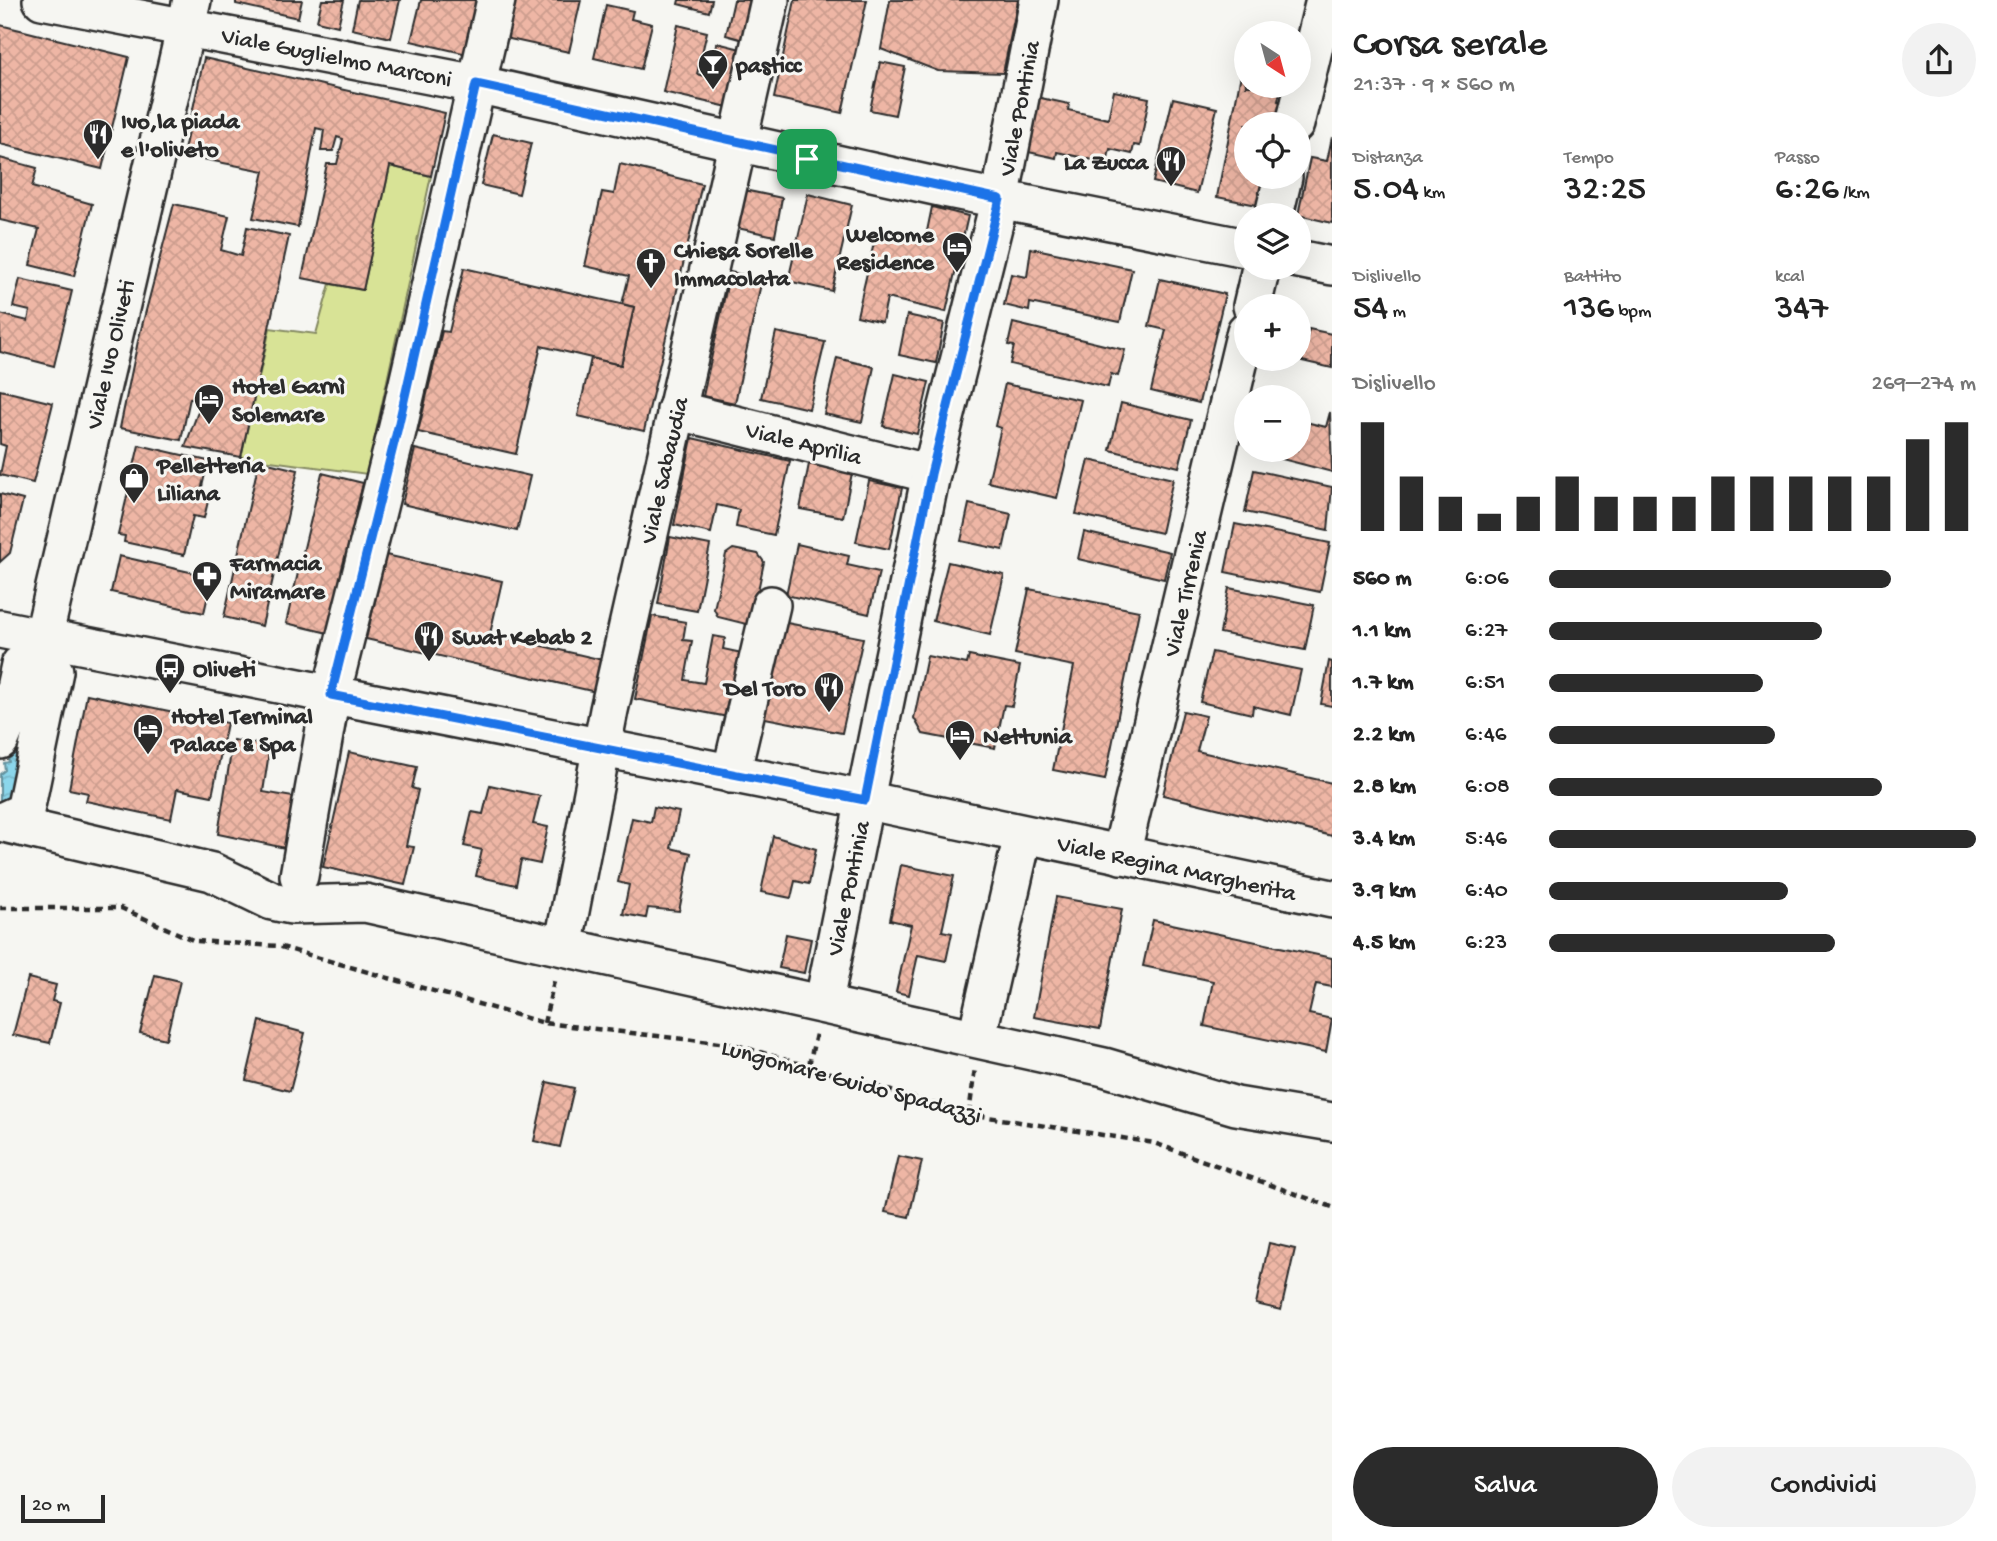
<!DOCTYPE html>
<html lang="it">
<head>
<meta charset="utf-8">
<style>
  body { margin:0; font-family:"Gochi Hand",sans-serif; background:#f2f2f2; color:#222; height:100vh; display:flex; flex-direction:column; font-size:26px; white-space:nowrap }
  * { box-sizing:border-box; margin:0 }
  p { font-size:23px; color:#767676 }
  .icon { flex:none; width:38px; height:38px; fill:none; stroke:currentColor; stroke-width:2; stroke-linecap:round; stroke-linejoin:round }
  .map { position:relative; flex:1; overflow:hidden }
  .drawer { display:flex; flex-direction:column; background:#fff; width:665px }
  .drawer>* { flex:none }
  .needle { width:46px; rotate:144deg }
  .controls { position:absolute; left:1234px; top:21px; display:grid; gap:14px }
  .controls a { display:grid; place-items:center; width:77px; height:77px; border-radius:50%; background:#fff; box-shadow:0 7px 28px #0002; font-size:35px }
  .scale { position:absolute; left:21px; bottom:18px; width:84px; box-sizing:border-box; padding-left:7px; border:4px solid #2b2b2b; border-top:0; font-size:19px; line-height:24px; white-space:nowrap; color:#2b2b2b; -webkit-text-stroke:5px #f6f6f2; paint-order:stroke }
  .pin { position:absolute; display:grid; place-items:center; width:60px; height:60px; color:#fff; margin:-30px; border-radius:14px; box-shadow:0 4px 10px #0006 }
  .round { display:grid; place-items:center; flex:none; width:74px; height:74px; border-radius:37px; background:#f2f2f2 }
  .overview { display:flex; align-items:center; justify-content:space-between; height:119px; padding:0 21px }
  h1 { font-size:38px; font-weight:600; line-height:52px }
  .stats { display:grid; grid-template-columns:repeat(3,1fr); gap:10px; height:119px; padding:7px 21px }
  .stats div { display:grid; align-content:center }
  .stats b { font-size:35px; font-weight:600 }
  .stats small { font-size:19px; font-weight:400 }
  .stats p { font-size:19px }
  .chart { height:196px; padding:14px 21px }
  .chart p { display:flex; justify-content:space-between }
  .chart svg { width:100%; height:126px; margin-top:7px; stroke:#2b2b2b; stroke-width:6 }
  .cta { display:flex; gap:14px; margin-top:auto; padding:14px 21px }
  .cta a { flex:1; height:80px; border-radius:42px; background:#2b2b2b; color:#fff; font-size:28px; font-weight:600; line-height:80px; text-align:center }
  .cta a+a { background:#f2f2f2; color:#222 }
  ul { padding:0 21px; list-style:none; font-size:23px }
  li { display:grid; grid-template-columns:112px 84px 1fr; align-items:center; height:52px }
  li i { height:18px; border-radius:9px; background:#2b2b2b }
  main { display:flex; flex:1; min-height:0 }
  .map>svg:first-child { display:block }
  .green { fill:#d8e396; stroke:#828760; stroke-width:2 }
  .water { fill:url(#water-waves); stroke:#65929e; stroke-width:2 }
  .building { fill:url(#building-cross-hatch); stroke:#2b2b2b; stroke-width:2 }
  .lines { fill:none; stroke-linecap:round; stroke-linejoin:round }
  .minor-casing { stroke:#2b2b2b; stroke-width:42 }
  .path { stroke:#2b2b2b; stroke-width:4.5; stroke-dasharray:7 5; stroke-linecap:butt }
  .minor { stroke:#f6f6f2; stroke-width:37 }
  .route-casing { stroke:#fff; stroke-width:14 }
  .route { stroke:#1a73e8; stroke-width:9 }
  .labels { text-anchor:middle; stroke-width:6; stroke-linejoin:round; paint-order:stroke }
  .street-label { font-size:24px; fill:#2b2b2b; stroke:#f6f6f2 }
  .poi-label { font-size:24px; font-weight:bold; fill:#2b2b2b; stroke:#f6f6f2; text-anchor:start }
</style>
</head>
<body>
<main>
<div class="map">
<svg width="1332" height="1541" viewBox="0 0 1332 1541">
  <defs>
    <pattern id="water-waves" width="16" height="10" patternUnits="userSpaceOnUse" patternTransform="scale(1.75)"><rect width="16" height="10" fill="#8bd6eb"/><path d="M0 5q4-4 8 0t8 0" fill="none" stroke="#78b8ca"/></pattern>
    <pattern id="building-cross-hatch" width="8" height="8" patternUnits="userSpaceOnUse" patternTransform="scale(1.75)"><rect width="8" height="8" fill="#eeb6a5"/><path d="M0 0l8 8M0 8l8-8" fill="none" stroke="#cc9d8e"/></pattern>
  </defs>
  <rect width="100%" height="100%" fill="#f6f6f2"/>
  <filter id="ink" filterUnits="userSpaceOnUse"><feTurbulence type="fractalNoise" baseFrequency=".0143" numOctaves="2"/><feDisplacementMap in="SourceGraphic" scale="14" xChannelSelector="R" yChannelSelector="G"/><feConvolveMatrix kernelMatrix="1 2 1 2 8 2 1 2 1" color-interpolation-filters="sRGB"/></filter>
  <g filter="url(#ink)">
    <polygon class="green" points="390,166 431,176 367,474 241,457 270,328 316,334 330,284 363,290"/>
    <polygon class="water" points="13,750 18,752 20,758 16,764 17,806 0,805 0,774 5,770 4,763 9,762 8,756"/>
    <g class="building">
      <polygon points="236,0 302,0 298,18 236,4"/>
      <polygon points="322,0 344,0 338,26 317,21"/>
      <polygon points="358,0 400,0 391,38 352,29"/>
      <polygon points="421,0 479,0 467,54 411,41"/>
      <polygon points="514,0 581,0 569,52 505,38"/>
      <polygon points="679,0 712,0 709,12 678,4"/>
      <polygon points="734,0 757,0 747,41 726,35"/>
      <polygon points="795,0 867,0 842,113 774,98"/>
      <polygon points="890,0 1018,0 1003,73 938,71 881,49"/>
      <polygon points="606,5 633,11 631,19 652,24 641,69 594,58"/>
      <polygon points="0,25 129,57 102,169 0,144"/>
      <polygon points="678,25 707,32 697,74 709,77 717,43 741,49 728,107 663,92"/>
      <polygon points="204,58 445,113 431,176 390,166 363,290 302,278 327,164 337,164 343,139 337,137 333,151 321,151 324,130 316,128 298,227 253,218 264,171 183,155"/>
      <polygon points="1244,59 1246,86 1281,86 1278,101 1288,103 1284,124 1246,124 1246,177 1273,177 1267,207 1217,197"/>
      <polygon points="880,62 905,67 895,115 870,110"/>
      <polygon points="1114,91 1149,98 1140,146 1134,145 1132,154 1110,149 1107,163 1057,152 1056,158 1024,151 1036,97 1069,104 1068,110 1108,119"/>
      <polygon points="1173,98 1217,108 1197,193 1153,182"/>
      <polygon points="493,134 531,143 519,194 481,185"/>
      <polygon points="1332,137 1332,223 1298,215 1310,158 1327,161"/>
      <polygon points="0,158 37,168 32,187 92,204 74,276 30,265 39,229 0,220"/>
      <polygon points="620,164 702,184 644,431 578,416 591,358 621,365 634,307 622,304 629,276 585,266 602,192 614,194"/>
      <polygon points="744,190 782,198 775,236 737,228"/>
      <polygon points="808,194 852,205 832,291 788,281"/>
      <polygon points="174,204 229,216 221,250 241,256 247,227 289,236 241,457 185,447 202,401 190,398 181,440 120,428 138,341"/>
      <polygon points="932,207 968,216 946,312 887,298 882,322 857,316 877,230 925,241"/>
      <polygon points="1031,248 1132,269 1120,322 1030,303 1029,311 1004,305 1011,274 1027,277"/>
      <polygon points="464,268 634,307 621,365 541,346 516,454 418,432 442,331 449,332"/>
      <polygon points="730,272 762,279 735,403 703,396"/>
      <polygon points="20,279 72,291 54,366 0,352 0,314 28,321 30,311 13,307"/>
      <polygon points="1160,279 1225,294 1199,403 1151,391 1166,330 1149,326"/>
      <polygon points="907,315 944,323 936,363 899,355"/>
      <polygon points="1013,323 1125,350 1118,376 1111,374 1108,387 1010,364 1014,346 1008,345"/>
      <polygon points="1309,329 1332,334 1332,368 1302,361"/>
      <polygon points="776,332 825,342 809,409 761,398"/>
      <polygon points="837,358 874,367 862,422 824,414"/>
      <polygon points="895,374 929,382 917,434 883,426"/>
      <polygon points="1005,384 1081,400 1057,498 988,482 1001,428 995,426"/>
      <polygon points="0,390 53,403 33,483 0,475 6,446 0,444"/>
      <polygon points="1121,403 1191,420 1179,467 1110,450"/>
      <polygon points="1330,412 1332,472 1267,455 1269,450 1298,450 1298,420 1326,427"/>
      <polygon points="692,438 790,461 774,535 736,527 739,510 717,505 711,533 674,525"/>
      <polygon points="139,445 208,461 201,491 210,493 204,518 193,516 184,555 124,542 125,536 118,535"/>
      <polygon points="415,449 530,476 517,531 402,504"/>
      <polygon points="1089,460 1173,479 1161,533 1076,514"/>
      <polygon points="259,461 298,470 262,626 224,617"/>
      <polygon points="809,464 852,473 843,517 800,509"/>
      <polygon points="1254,470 1332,487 1328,530 1245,512"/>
      <polygon points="322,473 363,483 328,633 286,623"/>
      <polygon points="869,481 902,488 889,549 856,542"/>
      <polygon points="0,494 23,500 10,553 0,562"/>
      <polygon points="969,504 1011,514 1003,550 961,541"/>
      <polygon points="1235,524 1330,543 1320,592 1225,572"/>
      <polygon points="1084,532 1170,552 1164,579 1078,559"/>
      <polygon points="670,537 710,545 697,611 658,604"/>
      <polygon points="797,544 849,556 847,565 879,572 869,614 786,595"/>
      <polygon points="733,549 758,554 764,562 752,619 746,624 718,617 714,609 726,554"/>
      <polygon points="386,555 502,581 490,634 603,660 596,692 366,639"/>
      <polygon points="119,556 212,577 204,613 111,592"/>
      <polygon points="948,562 1004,575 990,635 933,621"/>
      <polygon points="1229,588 1314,605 1305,650 1220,633"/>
      <polygon points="1029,589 1139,611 1105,780 1053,770 1074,666 1015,654"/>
      <polygon points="652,616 686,622 683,640 692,641 685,680 704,683 713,636 725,638 723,649 742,653 728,717 635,699"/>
      <polygon points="782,622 863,638 842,733 760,717"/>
      <polygon points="1212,652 1301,670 1291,715 1253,706 1252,714 1200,702"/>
      <polygon points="927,656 967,664 969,656 1020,666 1012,706 1004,705 995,748 923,734 914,718"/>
      <polygon points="1329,661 1332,662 1332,706 1321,704"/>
      <polygon points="87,694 227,723 212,796 177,789 171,819 86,801 88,793 69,789"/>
      <polygon points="1183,711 1206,716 1197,751 1332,783 1332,836 1163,795"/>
      <polygon points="233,740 270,746 263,792 293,797 285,848 218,834"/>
      <polygon points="349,752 417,767 412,788 418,790 406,846 414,847 405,885 323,867"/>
      <polygon points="490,785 540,796 533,824 548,827 540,864 521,860 516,885 476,876 482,850 464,846 472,812 483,814"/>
      <polygon points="654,807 679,812 671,848 691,853 679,911 648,908 646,918 623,914 629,885 618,882 632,818 651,822"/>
      <polygon points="773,836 816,849 809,884 795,881 791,898 761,892"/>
      <polygon points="901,865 954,876 942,931 952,933 946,961 918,955 909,995 896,992 911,925 890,920"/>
      <polygon points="1056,897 1122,909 1100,1029 1034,1017"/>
      <polygon points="1153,920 1332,958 1332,987 1316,984 1309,1014 1332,1019 1326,1052 1204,1026 1213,981 1143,966"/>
      <polygon points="786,934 811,939 804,973 779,968"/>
      <polygon points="155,975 180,981 166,1039 140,1033"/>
      <polygon points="28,978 56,985 52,1001 60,1003 50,1043 13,1035"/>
      <polygon points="260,1021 305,1033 290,1091 246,1080"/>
      <polygon points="547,1082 574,1088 560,1147 534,1141"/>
      <polygon points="898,1156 922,1161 909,1217 885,1212"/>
      <polygon points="1269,1243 1295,1249 1281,1310 1256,1304"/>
    </g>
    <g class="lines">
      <g class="minor-casing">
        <g id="minor">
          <polyline points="42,0 476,84 944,188 1246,248"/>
          <polyline points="1295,124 1325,0"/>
          <polyline points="1274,215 1283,177"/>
          <polyline points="1298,259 1332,266"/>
          <polyline points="1252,306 1261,268"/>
          <polyline points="676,410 931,474"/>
          <polyline points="0,629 836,794 1332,899"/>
          <polyline points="0,740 8,721 20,665 38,660 192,0"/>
          <polyline points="731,774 771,605"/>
          <polyline points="0,822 212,872 272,901 291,905 365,903 1104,1067 1236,1106 1332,1122"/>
          <polyline points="1,822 25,811 54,671 38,660"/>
          <polyline points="1121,855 1246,331"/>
          <polyline points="299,876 331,695 398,427 496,0"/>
          <polyline points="564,942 609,710 770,0"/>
          <polyline points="825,996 931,474 1000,199 1039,0"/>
          <polyline points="981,1019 1023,835"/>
        </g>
      </g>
      <g class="path">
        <polyline points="0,908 121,908 195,941 278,946 544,1023 736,1045 969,1114 1154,1143 1332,1207"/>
        <polyline points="544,1023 555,977"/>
        <polyline points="809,1065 816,1034"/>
        <polyline points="969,1114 975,1068"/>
      </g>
      <use href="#minor" class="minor"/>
    </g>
  </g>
  <g class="lines" filter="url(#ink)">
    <g class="route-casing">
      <polygon id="route" points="476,84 1000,199 931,474 865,800 331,695 398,427"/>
    </g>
    <use href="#route" class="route"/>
  </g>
  <defs>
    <g id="bar-pin" transform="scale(1.575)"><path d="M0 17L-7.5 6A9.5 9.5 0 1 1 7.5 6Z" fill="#2b2b2b" stroke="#f6f6f2"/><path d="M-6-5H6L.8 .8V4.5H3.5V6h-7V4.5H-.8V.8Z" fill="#fff"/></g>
    <g id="restaurant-pin" transform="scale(1.575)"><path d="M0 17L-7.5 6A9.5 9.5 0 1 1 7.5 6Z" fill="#2b2b2b" stroke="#f6f6f2"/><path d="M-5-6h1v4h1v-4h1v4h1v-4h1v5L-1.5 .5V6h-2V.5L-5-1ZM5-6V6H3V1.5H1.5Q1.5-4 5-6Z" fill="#fff"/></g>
    <g id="hotel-pin" transform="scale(1.575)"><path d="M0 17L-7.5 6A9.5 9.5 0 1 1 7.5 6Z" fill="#2b2b2b" stroke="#f6f6f2"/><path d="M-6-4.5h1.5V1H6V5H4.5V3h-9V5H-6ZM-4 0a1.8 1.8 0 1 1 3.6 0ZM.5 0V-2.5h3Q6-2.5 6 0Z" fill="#fff"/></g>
    <g id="church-pin" transform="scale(1.575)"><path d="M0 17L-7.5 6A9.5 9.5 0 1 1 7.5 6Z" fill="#2b2b2b" stroke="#f6f6f2"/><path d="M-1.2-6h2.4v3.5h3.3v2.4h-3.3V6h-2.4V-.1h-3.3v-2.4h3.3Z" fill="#fff"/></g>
    <g id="shop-pin" transform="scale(1.575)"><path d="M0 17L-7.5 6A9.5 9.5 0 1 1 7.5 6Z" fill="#2b2b2b" stroke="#f6f6f2"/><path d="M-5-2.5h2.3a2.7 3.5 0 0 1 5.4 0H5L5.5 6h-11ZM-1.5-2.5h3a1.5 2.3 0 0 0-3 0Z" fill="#fff"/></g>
    <g id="pharmacy-pin" transform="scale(1.575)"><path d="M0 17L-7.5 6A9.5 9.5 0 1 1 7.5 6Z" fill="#2b2b2b" stroke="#f6f6f2"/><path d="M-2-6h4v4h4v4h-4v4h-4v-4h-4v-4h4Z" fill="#fff"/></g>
    <g id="bus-pin" transform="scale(1.575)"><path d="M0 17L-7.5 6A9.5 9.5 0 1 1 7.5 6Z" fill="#2b2b2b" stroke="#f6f6f2"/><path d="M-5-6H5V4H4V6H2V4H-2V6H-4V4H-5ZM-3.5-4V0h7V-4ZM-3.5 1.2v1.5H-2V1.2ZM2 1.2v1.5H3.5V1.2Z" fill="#fff"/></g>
  </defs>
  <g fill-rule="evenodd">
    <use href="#bar-pin" x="713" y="64"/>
    <use href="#restaurant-pin" x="98" y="134"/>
    <use href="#restaurant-pin" x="1171" y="161"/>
    <use href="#hotel-pin" x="957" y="247"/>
    <use href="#church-pin" x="651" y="263"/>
    <use href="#hotel-pin" x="209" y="399"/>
    <use href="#shop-pin" x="134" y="478"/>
    <use href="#pharmacy-pin" x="207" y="576"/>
    <use href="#restaurant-pin" x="429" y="636"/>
    <use href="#bus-pin" x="170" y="668"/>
    <use href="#restaurant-pin" x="829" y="687"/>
    <use href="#hotel-pin" x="148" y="729"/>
    <use href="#hotel-pin" x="960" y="735"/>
  </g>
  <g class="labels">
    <g class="street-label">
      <text transform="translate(337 56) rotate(11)" y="8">Viale Guglielmo Marconi</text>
      <text transform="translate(1018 108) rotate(-79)" y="8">Viale Pontinia</text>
      <text transform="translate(109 354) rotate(-77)" y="8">Viale Ivo Oliveti</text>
      <text transform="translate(804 442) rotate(14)" y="8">Viale Aprilia</text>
      <text transform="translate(663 470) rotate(-77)" y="8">Viale Sabaudia</text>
      <text transform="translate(1184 593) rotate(-77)" y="8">Viale Tirrenia</text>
      <text transform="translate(1177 867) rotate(12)" y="8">Viale Regina Margherita</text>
      <text transform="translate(847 888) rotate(-78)" y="8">Viale Pontinia</text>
      <text transform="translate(852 1080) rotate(15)" y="8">Lungomare Guido Spadazzi</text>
    </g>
    <g class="poi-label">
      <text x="736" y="72">pasticc</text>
      <text x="121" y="128">Ivo,la piada<tspan x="121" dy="28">e l'oliveto</tspan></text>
      <text x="1148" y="169" text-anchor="end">La Zucca</text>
      <text x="934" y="241" text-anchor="end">Welcome<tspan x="934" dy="28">Residence</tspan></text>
      <text x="674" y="257">Chiesa Sorelle<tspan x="674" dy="28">Immacolata</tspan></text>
      <text x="232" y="393">Hotel Garnì<tspan x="232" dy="28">Solemare</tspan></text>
      <text x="157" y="472">Pelletteria<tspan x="157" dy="28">Liliana</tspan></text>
      <text x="230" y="570">Farmacia<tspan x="230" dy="28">Miramare</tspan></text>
      <text x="452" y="644">Swat Kebab 2</text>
      <text x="193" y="676">Oliveti</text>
      <text x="806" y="695" text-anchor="end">Del Toro</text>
      <text x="171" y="723">Hotel Terminal<tspan x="171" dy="28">Palace &amp; Spa</tspan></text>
      <text x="983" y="743">Nettunia</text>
    </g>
  </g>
</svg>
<div class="controls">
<a><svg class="needle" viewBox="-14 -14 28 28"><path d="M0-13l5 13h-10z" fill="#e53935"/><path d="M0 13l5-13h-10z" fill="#767676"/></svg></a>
<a><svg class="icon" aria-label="locate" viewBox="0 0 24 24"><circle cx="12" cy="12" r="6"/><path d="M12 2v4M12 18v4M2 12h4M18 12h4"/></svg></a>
<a><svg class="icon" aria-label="layers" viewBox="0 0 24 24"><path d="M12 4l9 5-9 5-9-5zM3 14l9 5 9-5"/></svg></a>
<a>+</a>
<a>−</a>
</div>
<div class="scale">20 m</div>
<div class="pin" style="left:807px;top:159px;background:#1e9e55"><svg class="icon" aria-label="arrive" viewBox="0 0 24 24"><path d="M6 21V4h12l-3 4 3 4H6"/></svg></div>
</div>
<section class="drawer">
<div class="overview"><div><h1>Corsa serale</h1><p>21:37 · 9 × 560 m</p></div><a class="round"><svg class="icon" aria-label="share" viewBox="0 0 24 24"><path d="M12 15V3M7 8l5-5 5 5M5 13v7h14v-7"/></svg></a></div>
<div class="stats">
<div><p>Distanza</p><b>5.04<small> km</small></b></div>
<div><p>Tempo</p><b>32:25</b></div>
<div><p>Passo</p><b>6:26<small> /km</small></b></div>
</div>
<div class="stats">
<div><p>Dislivello</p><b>54<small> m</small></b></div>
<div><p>Battito</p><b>136<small> bpm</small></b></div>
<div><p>kcal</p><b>347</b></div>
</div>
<div class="chart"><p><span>Dislivello</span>269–274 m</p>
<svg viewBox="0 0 160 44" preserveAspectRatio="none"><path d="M5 44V6M15 44V25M25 44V32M35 44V38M45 44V32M55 44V25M65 44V32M75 44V32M85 44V32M95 44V25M105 44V25M115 44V25M125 44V25M135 44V25M145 44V12M155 44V6"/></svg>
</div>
<ul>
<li><b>560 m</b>6:06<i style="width:80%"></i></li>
<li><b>1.1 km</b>6:27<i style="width:64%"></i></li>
<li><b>1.7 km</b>6:51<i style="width:50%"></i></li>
<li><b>2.2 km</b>6:46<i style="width:53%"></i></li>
<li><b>2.8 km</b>6:08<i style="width:78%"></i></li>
<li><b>3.4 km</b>5:46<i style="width:100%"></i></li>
<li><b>3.9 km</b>6:40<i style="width:56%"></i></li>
<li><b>4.5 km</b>6:23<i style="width:67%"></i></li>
</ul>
<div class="cta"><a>Salva</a><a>Condividi</a></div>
</section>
</main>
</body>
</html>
